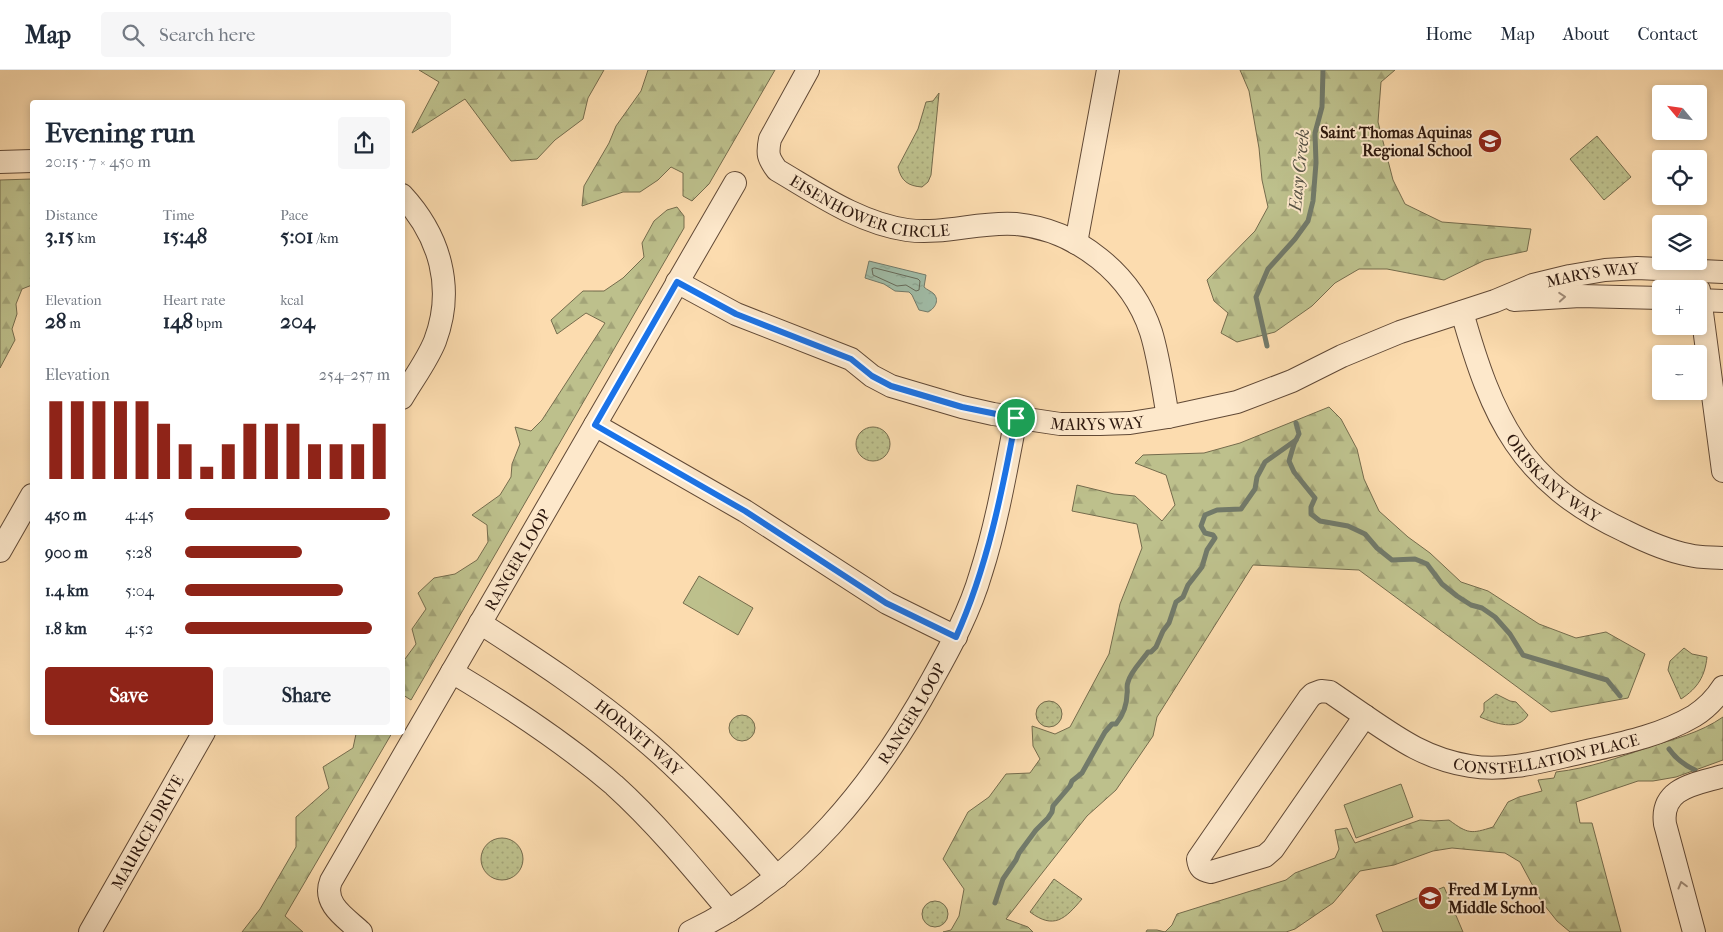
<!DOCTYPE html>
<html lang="en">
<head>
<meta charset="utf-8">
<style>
  body { margin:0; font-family:"IM FELL French Canon",serif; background:#f6f6f7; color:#1f2937; height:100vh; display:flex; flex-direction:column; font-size:19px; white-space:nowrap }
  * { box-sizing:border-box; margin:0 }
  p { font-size:16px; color:#747a83 }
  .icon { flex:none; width:28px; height:28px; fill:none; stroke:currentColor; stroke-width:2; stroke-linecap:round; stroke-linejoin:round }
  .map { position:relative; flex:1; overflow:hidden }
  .details { position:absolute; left:30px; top:30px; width:375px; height:635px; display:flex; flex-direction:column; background:#fff; border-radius:5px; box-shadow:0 2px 8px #0003 }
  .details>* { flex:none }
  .needle { width:32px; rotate:299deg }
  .buttons { position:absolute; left:1652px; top:15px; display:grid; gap:10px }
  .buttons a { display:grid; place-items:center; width:55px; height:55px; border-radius:5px; background:#fff; box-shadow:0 2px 8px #0003; font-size:25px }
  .pin { position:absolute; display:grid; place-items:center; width:42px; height:42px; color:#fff; margin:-21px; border:2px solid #fff; border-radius:50%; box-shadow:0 1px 5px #0007 }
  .round { display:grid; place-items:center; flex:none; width:52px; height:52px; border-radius:5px; background:#f6f6f7 }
  .overview { display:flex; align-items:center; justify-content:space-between; height:85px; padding:0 15px }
  h1 { font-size:28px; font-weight:700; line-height:38px }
  .figures { display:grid; grid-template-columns:repeat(3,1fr); gap:8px; height:85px; padding:5px 15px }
  .figures div { display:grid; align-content:center }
  .figures b { font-size:21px; font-weight:700 }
  .figures small { font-size:14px; font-weight:400 }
  .figures p { font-size:14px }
  .chart { height:140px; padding:10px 15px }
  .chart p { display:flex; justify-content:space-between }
  .chart svg { width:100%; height:90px; margin-top:5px; stroke:#8f2418; stroke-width:6 }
  .action { display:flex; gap:10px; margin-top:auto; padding:10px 15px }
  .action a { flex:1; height:58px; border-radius:5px; background:#8f2418; color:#fff; font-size:20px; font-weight:700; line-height:58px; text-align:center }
  .action a+a { background:#f6f6f7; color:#1f2937 }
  ul { padding:0 15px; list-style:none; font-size:16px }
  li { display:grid; grid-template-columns:80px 60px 1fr; align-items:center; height:38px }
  li i { height:12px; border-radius:6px; background:#8f2418 }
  header { display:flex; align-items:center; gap:30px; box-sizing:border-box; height:70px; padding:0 25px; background:#fff; border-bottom:1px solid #e0e1e3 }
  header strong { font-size:24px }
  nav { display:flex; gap:28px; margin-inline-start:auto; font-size:18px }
  .search { width:350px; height:45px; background:#f6f6f7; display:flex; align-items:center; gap:12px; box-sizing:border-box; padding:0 18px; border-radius:5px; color:#747a83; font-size:19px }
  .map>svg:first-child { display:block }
  .forest { fill:url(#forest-firs); stroke:#756c4d }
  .park { fill:url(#park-dots); stroke:#756c4d }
  .garden { fill:#bdc08c; stroke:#756c4d }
  .water { fill:url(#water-ripples); stroke:#727a6a }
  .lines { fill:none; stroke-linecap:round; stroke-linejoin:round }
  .shore { stroke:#666a5a; stroke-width:1 }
  .stream { stroke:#727a6a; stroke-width:5 }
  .minor-casing { stroke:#614936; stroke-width:24 }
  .minor { stroke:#fde8cb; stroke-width:22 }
  .oneway { stroke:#9f8a76 }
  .route-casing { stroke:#fff; stroke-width:10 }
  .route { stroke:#1a73e8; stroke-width:6 }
  .labels { text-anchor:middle; stroke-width:4; stroke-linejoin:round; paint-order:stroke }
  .poi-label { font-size:16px; font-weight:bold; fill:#2d180e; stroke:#fde8cb; text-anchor:end }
  .street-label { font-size:16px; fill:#2d180e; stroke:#fde8cb }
  .water-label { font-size:18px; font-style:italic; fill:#555144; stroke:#fde8cb }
</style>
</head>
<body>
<header>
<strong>Map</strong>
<div class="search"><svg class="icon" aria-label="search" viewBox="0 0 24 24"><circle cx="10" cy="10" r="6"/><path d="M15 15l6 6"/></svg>Search here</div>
<nav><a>Home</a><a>Map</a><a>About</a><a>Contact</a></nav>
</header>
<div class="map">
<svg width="1723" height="862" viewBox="0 0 1723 862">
  <defs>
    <pattern id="forest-firs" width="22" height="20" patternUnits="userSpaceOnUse" patternTransform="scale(1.25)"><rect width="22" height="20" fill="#bdc08c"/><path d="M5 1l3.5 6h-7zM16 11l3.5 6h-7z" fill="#a3a478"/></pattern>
    <pattern id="park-dots" width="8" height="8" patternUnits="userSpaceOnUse" patternTransform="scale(1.25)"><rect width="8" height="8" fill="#bdc08c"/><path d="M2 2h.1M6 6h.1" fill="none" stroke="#a3a478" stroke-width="1.8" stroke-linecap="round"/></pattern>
    <pattern id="water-ripples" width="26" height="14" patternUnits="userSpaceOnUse" patternTransform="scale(1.25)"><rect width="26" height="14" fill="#a0bca7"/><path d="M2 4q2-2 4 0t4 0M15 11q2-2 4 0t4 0" fill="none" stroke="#8aa18f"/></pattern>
  </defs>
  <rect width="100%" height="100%" fill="#fcdcaf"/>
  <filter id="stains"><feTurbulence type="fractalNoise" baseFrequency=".004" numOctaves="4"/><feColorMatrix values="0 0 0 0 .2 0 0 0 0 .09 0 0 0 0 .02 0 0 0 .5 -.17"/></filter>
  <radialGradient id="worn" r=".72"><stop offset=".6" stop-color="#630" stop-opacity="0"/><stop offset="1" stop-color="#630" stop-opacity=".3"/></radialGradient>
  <g class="forest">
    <polygon points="419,0 604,0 588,28 583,49 555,70 537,89 511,91 465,29 412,63 439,12"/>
    <polygon points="648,0 775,0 709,114 692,131 683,126 683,103 671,97 658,110 640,122 623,122 582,136 584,116 609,73 616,56 641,21"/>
    <polygon points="1240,0 1395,0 1381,12 1378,52 1393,110 1405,134 1442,152 1531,159 1527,181 1485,190 1444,210 1387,199 1359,199 1335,213 1312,236 1275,262 1237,272 1221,263 1228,243 1214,231 1207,210 1255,161 1268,137 1262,110 1259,78 1249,21"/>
    <polygon points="32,109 32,215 22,219 16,234 17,244 12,259 15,270 0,298 0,110"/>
    <polygon points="677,137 684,146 684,158 411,630 403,625 403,589 405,589 416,574 412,559 426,539 418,523 434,508 455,504 477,490 488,472 487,455 472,445 500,425 511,407 512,394 520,374 515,357 531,361 542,350 605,253 586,243 557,264 551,250 583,221 604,221 623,208 644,187 642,173 654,151 667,140"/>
    <polygon points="1329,337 1341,349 1357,379 1364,409 1379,441 1408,467 1430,483 1461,512 1488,521 1539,554 1576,568 1606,562 1645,584 1628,628 1551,642 1359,500 1253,495 1157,647 1153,666 1116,720 1087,746 1006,849 1028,857 1033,862 943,862 951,860 959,846 964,819 943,789 968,742 989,727 1006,704 1030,703 1040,689 1033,676 1032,656 1055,664 1070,657 1109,584 1120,534 1142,478 1137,454 1072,441 1077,415 1114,424 1135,426 1162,451 1175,435 1166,405 1135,393 1143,385 1204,383 1240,373"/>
    <path d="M1723,647v43l-47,17 -23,4h-15l-62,21 4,21h12l29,109h-51l-13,-11 -16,-20 -21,-39 -15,-9 -53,-5 -19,3 -39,14 -34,6 -27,32 -38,26 -9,3h-140l1,-2h10l8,2 7,-7 5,-11 109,-34 9,-7 40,-15 4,-9 -4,-19 12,-2 8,15 65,-23 14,1 15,-1c19,14 22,14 44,7l15,-25 11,-5 23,-6 -4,-11 16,-2 2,-6c34,-4 61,-14 93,-25 25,-8 51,-14 74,-30z"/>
    <polygon points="355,663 392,663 285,846 303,862 242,862 260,839 296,777 296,747 329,718 323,697 353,678 356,664"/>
  </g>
  <g class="park">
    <path d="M939,23l-8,82 -3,7 -6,5c-14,-1 -21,-6 -24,-20l20,-38 8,-27 7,-1z"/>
    <polygon points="1597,66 1631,107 1604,130 1570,89"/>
    <circle cx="873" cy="374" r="17"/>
    <path d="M1684,578l8,6 15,3c-2,19 -9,31 -26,42l-13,-29 2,-9z"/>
    <path d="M1496,624l14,7 6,1 12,13c-10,17 -34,8 -48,2l4,-6v-8z"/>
    <circle cx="1049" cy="644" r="13"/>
    <circle cx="742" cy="658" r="13"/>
    <circle cx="502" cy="789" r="21"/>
    <path d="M1054,809l28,20c-17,20 -28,31 -52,13z"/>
    <circle cx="935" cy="844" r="13"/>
  </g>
  <g class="garden">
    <polygon points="699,506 753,538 738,565 683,533"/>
    <polygon points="1401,714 1413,747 1356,768 1344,735"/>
    <polygon points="1444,817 1463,862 1383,862 1376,845"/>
  </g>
  <path class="water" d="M869,191l57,14 -2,12c3,3 7,4 10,7 6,7 0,15 -6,18l-9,-2 -7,-15 -3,-3 -14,-1 -11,-7 -19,-6z"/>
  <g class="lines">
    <polygon class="shore" points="875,198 918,209 920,211 919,220 916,221 906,215 897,216 873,205 872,199"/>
    <g class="stream">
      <polyline points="1267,276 1256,227 1268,199 1295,169 1308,151 1313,131 1316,93 1315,63 1322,37 1323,0"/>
      <polyline points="1296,353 1299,364 1294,374 1289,391 1294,402 1315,428 1311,437 1311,444 1320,451 1348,456 1365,464 1377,478 1392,490 1415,489 1427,494 1442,514 1457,526 1471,535 1482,538 1495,547 1510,564 1523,585 1607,610 1620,626"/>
      <path d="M1669,679c7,10 15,16 26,21"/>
      <path d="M995,833l8,-24 13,-19 3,-7 17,-23 12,-12 4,-6 1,-6 17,-20 2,-5 10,-8 23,-41 7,-8h4c7,-9 11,-18 11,-30 1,-4 -1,-7 1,-12 3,-11 13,-20 20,-30h3l5,-5 7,-16 6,-8 7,-21 7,-5 5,-12 14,-18 5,-17 8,-12 -2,-3 -8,-2 -4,-7 4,-11 12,-5 24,-1 14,-20 2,-12 8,-15 31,-22"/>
    </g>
    <g class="minor-casing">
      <g id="minor">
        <path id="s1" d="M808,0l-38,69c-3,15 -2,19 7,31 41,24 82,53 130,60 37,5 73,-9 109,-6 61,6 116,50 135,108 8,26 12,57 17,85"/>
        <polyline points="0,92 32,91"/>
        <path d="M402,125c38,41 53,93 33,146 -8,20 -22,38 -33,57"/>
        <polyline points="1076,173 1108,0"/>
        <path id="s2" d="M677,212l59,32 115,45 21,17 19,10 71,21 31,7 67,10h40l30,-1 38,-6 69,-15 55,-21 50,-25 58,-24 95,-31 38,-16 37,-9 35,-6 32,-2 86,4"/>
        <polyline points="1699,220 1723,401"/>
        <polyline points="1514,230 1580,226 1661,228"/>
        <polyline points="1699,230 1723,231"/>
        <path id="s3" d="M1462,242c30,106 58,170 163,219 20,10 42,20 64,24 11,3 23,2 34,3"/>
        <polyline points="595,355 745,441 887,533 956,567"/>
        <polyline points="0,481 32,425"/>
        <path id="s4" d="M480,553c56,36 111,72 162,115 48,40 94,92 135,139"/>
        <path d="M452,602c57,34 112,70 162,113 42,38 79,83 115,126"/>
        <path d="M1321,621l9,1 35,24 -92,133 -8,7 -54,16c-9,-2 -12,-4 -13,-13l111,-161 4,-4z"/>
        <path id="s5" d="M1365,646c35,24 62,43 105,50 37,6 73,-5 109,-13 39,-9 79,-16 115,-37 11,-7 22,-18 29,-29"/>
        <path id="s6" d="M90,862l114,-200"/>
        <path id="s7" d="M361,862c-15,-14 -39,-28 -30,-51l404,-698"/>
        <path id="s8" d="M690,862c109,-52 185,-148 242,-252 19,-34 38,-69 49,-107 16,-50 25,-103 35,-155"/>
        <path d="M1694,862l-29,-108c-5,-37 32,-40 58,-48"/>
      </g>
    </g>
    <use href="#minor" class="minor"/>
  </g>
  <defs><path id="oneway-chevron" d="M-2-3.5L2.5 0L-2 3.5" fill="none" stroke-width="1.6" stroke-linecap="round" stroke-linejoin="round" transform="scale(1.25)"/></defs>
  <g class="oneway">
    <use href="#oneway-chevron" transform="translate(1562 227) rotate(-4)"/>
    <use href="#oneway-chevron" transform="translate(1682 815) rotate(-105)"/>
  </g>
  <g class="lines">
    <g class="route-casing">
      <path id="route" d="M677,212l59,32 115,45 21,17 19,10 71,21 54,11c-14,75 -29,150 -60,219l-70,-34 -141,-92 -150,-86z"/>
    </g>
    <use href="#route" class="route"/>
  </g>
  <defs>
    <g id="school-disc" transform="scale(1.25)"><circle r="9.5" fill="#8f2418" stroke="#fde8cb"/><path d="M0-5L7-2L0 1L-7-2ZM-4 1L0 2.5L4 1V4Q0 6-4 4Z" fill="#fff"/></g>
  </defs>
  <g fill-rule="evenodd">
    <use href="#school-disc" x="1490" y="71"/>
    <use href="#school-disc" x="1430" y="828"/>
  </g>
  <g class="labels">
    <g class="poi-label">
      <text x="1472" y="68">Saint Thomas Aquinas<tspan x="1472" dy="18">Regional School</tspan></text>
      <text x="1448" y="825" text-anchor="start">Fred M Lynn<tspan x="1448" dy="18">Middle School</tspan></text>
    </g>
    <g class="street-label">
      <text dy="6" stroke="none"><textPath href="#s1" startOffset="214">EISENHOWER CIRCLE</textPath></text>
      <text dy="6" stroke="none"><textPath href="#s2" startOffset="971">MARYS WAY</textPath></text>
      <text dy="6" stroke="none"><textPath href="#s2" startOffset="450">MARYS WAY</textPath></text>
      <text dy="6" stroke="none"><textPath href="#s3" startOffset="194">ORISKANY WAY</textPath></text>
      <text dy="6" stroke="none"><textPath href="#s7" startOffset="435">RANGER LOOP</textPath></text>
      <text dy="6" stroke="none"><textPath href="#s8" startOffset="316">RANGER LOOP</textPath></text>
      <text dy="6" stroke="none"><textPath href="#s4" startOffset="196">HORNET WAY</textPath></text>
      <text dy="6" stroke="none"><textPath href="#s5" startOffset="195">CONSTELLATION PLACE</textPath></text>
      <text dy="6" stroke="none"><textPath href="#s6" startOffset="115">MAURICE DRIVE</textPath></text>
    </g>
    <g class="water-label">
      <text transform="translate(1299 100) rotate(-84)" y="6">Easy Creek</text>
    </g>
  </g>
  <rect width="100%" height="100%" filter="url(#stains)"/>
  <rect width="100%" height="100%" fill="url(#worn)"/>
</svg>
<div class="buttons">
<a><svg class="needle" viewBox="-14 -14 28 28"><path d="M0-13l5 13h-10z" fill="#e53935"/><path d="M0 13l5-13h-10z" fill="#747a83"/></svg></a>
<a><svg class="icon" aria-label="locate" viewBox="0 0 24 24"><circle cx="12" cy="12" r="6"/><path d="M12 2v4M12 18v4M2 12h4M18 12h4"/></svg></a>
<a><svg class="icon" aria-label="layers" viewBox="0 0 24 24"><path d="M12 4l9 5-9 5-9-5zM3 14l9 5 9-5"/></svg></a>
<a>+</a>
<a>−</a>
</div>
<div class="pin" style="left:1016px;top:348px;background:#1e9e55"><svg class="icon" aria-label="arrive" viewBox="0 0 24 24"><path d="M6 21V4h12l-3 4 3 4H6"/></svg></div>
<section class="details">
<div class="overview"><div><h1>Evening run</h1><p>20:15 · 7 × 450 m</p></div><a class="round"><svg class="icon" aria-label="share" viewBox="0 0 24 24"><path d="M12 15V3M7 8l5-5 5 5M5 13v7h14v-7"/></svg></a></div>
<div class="figures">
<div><p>Distance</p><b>3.15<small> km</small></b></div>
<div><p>Time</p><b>15:48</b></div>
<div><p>Pace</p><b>5:01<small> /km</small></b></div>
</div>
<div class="figures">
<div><p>Elevation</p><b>28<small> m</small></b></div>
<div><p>Heart rate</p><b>148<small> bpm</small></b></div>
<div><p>kcal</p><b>204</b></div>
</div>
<div class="chart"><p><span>Elevation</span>254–257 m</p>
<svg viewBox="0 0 160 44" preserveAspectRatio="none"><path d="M5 44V6M15 44V6M25 44V6M35 44V6M45 44V6M55 44V17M65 44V27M75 44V38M85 44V27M95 44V17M105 44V17M115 44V17M125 44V27M135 44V27M145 44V27M155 44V17"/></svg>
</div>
<ul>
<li><b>450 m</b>4:45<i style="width:100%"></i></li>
<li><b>900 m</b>5:28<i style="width:57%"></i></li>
<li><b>1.4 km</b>5:04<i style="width:77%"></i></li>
<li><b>1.8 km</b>4:52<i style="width:91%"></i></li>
</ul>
<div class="action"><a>Save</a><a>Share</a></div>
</section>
</div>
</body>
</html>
